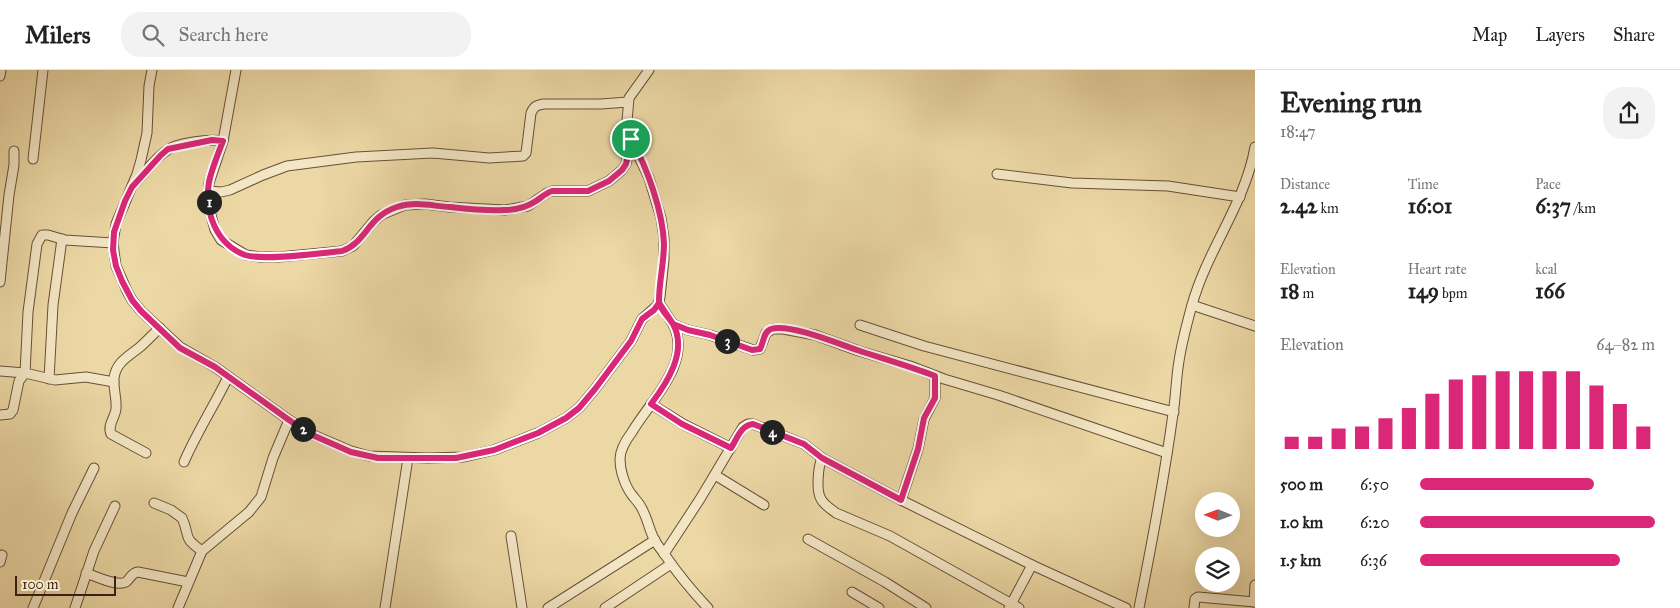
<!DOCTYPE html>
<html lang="en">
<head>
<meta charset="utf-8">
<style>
  body { margin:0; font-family:"IM FELL Great Primer",serif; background:#f2f2f2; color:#222; height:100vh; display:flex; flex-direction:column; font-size:19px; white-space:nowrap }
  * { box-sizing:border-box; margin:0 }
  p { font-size:16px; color:#767676 }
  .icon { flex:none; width:28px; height:28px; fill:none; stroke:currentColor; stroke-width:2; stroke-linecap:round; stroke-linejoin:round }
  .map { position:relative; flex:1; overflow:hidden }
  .panel { display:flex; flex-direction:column; background:#fff; width:425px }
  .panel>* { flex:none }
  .needle { width:32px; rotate:271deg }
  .buttons { position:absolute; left:1195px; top:422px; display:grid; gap:10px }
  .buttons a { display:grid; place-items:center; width:45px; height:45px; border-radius:50%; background:#fff; box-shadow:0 5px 20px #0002; font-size:25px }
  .scale { position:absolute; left:15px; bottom:12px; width:101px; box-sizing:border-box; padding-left:5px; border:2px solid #3c2212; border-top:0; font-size:14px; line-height:18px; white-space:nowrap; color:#3c2212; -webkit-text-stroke:4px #f3e6c4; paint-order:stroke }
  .pin { position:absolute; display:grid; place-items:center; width:42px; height:42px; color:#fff; margin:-21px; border:2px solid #fff; border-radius:50%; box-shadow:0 1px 5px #0007 }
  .km { position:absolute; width:25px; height:25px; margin:-12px; border-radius:50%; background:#222; color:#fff; font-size:14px; line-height:25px; text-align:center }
  .round { display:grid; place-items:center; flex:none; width:52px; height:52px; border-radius:20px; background:#f2f2f2 }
  .head { display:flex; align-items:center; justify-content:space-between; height:85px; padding:0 25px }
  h1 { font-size:28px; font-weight:700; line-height:38px }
  .figures { display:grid; grid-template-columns:repeat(3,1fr); gap:8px; height:85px; padding:5px 25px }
  .figures div { display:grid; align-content:center }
  .figures b { font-size:21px; font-weight:700 }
  .figures small { font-size:14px; font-weight:400 }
  .figures p { font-size:14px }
  .chart { height:140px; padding:10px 25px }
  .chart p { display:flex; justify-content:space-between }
  .chart svg { width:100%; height:90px; margin-top:5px; stroke:#db2777; stroke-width:6 }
  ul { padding:0 25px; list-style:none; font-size:16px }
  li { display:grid; grid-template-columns:80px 60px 1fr; align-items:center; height:38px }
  li i { height:12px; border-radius:6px; background:#db2777 }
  header { display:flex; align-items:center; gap:30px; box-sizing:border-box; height:70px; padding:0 25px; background:#fff; border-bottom:1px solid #e0e0e0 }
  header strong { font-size:24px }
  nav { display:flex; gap:28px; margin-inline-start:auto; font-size:18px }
  .search { width:350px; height:45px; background:#f2f2f2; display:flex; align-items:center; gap:12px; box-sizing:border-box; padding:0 18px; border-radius:20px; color:#767676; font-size:19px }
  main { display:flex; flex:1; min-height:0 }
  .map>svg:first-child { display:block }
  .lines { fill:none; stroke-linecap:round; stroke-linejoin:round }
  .minor-casing { stroke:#685037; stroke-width:11 }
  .minor { stroke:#f3e6c4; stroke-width:9 }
  .route-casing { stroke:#fff; stroke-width:10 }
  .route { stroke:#db2777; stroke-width:6 }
</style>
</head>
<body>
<header>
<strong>Milers</strong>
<div class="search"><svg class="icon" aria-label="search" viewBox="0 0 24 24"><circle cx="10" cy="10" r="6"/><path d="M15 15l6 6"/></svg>Search here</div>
<nav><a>Map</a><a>Layers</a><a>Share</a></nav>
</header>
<main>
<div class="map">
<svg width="1255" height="538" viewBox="0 0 1255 538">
  <rect width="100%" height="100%" fill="#ecd8a5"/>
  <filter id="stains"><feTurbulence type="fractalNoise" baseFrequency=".004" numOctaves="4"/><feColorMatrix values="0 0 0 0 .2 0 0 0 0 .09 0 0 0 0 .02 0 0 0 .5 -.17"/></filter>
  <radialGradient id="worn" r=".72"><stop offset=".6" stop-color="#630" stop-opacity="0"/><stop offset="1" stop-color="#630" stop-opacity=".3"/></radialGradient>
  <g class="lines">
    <g class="minor-casing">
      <g id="minor">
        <polyline points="152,0 149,16 147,63 141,90 137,104 116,154 113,173 116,196 127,221 132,230 141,241 180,277 215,297 289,350 311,364 351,381 369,386 428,388 464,387 494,380 538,363 566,348 579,338 595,319 631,271 642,249 658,235 660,227 664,190 664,168 661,148 649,108 629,66 627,51 629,28 649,0"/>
        <polyline points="236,0 223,71 209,113 208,129 211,145 215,160 221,170 246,185 260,187 279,187 342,181 353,176 373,152 381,145 405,135 425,134 449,137 505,140 528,136 547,123 552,121 588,121 609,111 622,100 626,94 631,69"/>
        <polyline points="0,6 1,0"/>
        <polyline points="33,89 43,0"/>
        <polyline points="997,104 1072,113 1168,116 1240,127"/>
        <path d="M136,112c10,-10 18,-23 30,-31 11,-9 43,-12 57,-10"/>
        <path d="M209,121l12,1 9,-2 33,-15 24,-9 69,-9 77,-4 56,5 34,-2 3,-3 5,-40c3,-7 6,-8 13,-9h57l27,-2"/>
        <polyline points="0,212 9,125 14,95 14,81"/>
        <polyline points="659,233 673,254 688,260 710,265 753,280 760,279 766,263 773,259 783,259 815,265 859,281 910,296 944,309 998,325 1167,383"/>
        <polyline points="1192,235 1255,256"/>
        <path d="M673,254c20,39 -23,77 -41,108 -6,8 -12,17 -12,27 0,12 5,27 12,36 3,4 7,8 9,12 6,10 8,22 13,32 3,6 7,10 11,16 13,19 27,36 43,53"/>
        <polyline points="860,255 924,276 1174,342"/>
        <polyline points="0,301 25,303 55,310 86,307 114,312"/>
        <polyline points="49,309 53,235 62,169"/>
        <polyline points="651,334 683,354 731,378"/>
        <polyline points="0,345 10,344 13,340 19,311 25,303 28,242 37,174 42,165 48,165 65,170 113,173"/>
        <path d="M146,383l-35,-19c-4,-9 4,-16 5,-25 1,-10 -3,-21 -2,-31 2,-16 15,-22 26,-31 7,-6 13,-13 20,-19"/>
        <path d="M822,388c-4,9 -6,33 -1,41 3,6 10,10 15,14l54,23 129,72"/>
        <path d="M184,392c13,-30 30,-56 44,-85"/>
        <polyline points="715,405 764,435"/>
        <polyline points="901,430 918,379 924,349 935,328 935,306"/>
        <path d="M154,433l17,7 11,8c9,19 -1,18 20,33"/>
        <polyline points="511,466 522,538"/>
        <polyline points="808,469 885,512 926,538"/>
        <polyline points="664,484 700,429 743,357 748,354 753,354 804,374 822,388 901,430 1032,495 1126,538"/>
        <polyline points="0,492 2,485"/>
        <path d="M86,503c9,3 31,14 40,9 5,-4 5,-9 12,-10l50,10"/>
        <polyline points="852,522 879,538"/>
        <polyline points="1254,532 1255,515"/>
        <polyline points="33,538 72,443 94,398"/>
        <polyline points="75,538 94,481 115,436"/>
        <polyline points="178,538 202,481 249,442 261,427 273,388 289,350"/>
        <polyline points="385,538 408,388"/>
        <polyline points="548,538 655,470"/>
        <polyline points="605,538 671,494"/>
        <polyline points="1009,538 1032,495"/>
        <path d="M1139,538c13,-65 25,-129 34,-194 3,-18 3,-36 6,-53 3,-19 8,-38 13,-56 15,-55 53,-101 63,-158"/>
        <polyline points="1194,538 1195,529 1198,527 1255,532"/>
      </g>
    </g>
    <use href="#minor" class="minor"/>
  </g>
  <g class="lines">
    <g class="route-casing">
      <path id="route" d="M631,69l-5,25 -4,6 -13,11 -21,10h-36c-6,2 -10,6 -16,10 -9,6 -21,9 -32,9 -18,1 -36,-1 -54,-3 -18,-1 -35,-6 -53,0 -29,9 -32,37 -55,44 -21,2 -79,10 -97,4 -29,-11 -41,-43 -36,-73 3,-14 9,-28 14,-41l-11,-1 -44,9 -7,6 -29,32 -7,14 -11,31 -1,18 3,16 6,15 10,19 9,11 39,37 35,19 74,53 21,14 41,18 27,6h78l38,-8 44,-17 28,-15 13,-10 16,-19 36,-48 11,-22 12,-9 5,-7 14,21 15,6 22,5 42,15 8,-1c4,-7 3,-17 11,-20 18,-6 68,15 86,21 27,9 52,16 78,26v22l-11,20 -6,31 -17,51 -79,-42 -18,-14 -51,-20c-12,1 -16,15 -22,24l-49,-24 -31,-20c16,-21 37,-53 22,-80 -4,-7 -14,-15 -14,-23 0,-19 5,-38 5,-57 -1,-32 -17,-77 -33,-105"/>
    </g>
    <use href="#route" class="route"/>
  </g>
  <rect width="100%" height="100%" filter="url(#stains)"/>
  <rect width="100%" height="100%" fill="url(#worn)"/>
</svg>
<div class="buttons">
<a><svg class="needle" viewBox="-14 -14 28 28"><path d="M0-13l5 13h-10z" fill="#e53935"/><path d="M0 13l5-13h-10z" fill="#767676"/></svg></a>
<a><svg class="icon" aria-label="layers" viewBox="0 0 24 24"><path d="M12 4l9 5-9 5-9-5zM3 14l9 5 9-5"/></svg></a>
</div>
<div class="scale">100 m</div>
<div class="pin" style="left:631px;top:69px;background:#1e9e55"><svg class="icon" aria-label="arrive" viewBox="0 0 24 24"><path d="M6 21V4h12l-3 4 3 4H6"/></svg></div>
<b class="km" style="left:209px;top:132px">1</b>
<b class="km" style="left:303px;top:359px">2</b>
<b class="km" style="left:727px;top:271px">3</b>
<b class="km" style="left:772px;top:362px">4</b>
</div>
<section class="panel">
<div class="head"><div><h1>Evening run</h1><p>18:47</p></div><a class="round"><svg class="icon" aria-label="share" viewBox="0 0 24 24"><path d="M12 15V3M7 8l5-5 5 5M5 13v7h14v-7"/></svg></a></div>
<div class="figures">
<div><p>Distance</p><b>2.42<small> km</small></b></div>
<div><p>Time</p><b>16:01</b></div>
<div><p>Pace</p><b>6:37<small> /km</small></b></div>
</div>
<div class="figures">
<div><p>Elevation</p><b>18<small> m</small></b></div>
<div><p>Heart rate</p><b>149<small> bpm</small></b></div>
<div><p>kcal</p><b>166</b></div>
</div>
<div class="chart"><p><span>Elevation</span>64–82 m</p>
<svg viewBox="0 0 160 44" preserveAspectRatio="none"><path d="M5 44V38M15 44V38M25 44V34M35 44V33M45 44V29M55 44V24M65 44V17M75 44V10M85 44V8M95 44V6M105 44V6M115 44V6M125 44V6M135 44V13M145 44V22M155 44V33"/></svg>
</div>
<ul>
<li><b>500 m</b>6:50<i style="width:74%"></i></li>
<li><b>1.0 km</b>6:20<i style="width:100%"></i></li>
<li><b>1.5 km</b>6:36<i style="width:85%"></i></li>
</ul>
</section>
</main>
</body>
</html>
